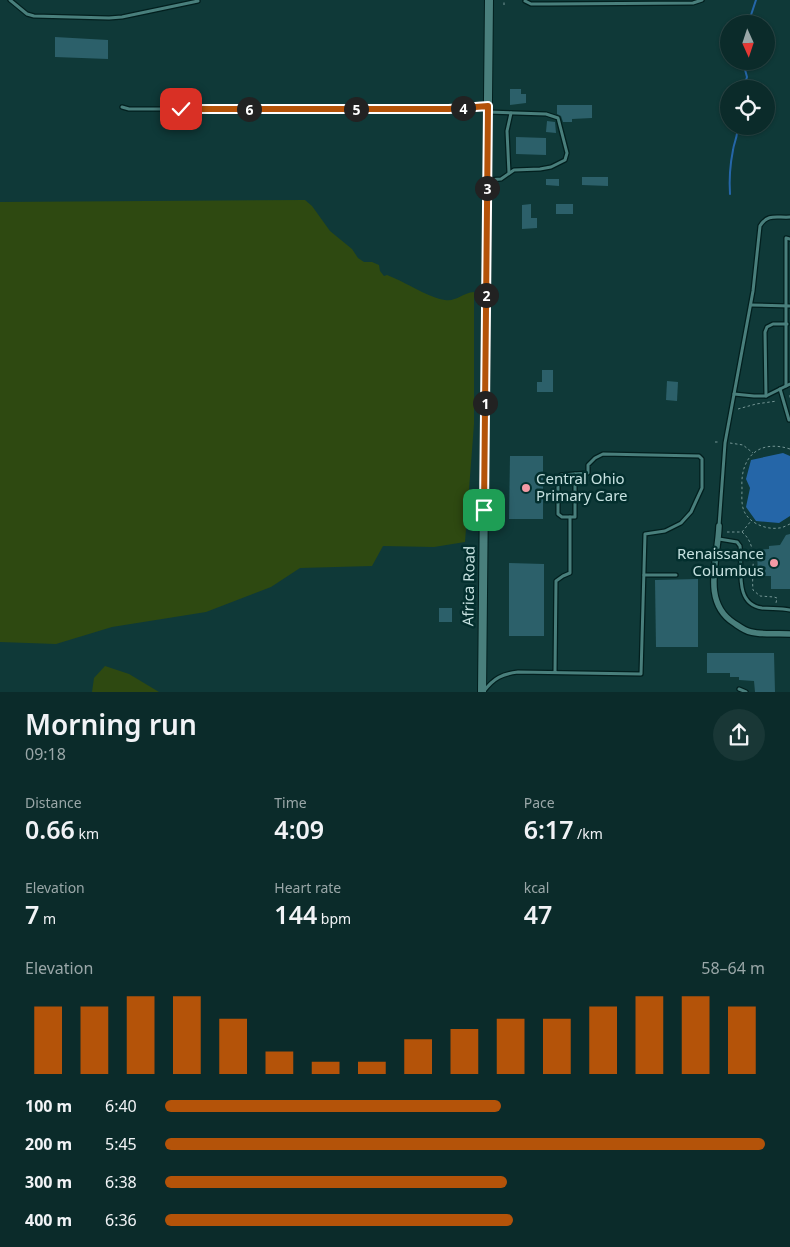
<!DOCTYPE html>
<html lang="en">
<head>
<meta charset="utf-8">
<style>
  body { margin:0; font-family:"Noto Sans",sans-serif; background:#193736; color:#f1f3f6; height:100vh; display:flex; flex-direction:column; font-size:19px; white-space:nowrap }
  * { box-sizing:border-box; margin:0 }
  p { font-size:16px; color:#9aa7a8 }
  .icon { flex:none; width:28px; height:28px; fill:none; stroke:currentColor; stroke-width:2; stroke-linecap:round; stroke-linejoin:round }
  .map { position:relative; height:692px; overflow:hidden }
  .sheet { display:flex; flex-direction:column; background:#0b2b2a; flex:1 }
  .sheet>* { flex:none }
  .needle { width:32px; rotate:177deg }
  .controls { position:absolute; left:720px; top:15px; display:grid; gap:10px }
  .controls a { display:grid; place-items:center; width:55px; height:55px; border-radius:50%; background:#0b2b2a; box-shadow:0 1px 4px #0004,0 0 0 1px #2b4747; font-size:25px }
  .pin { position:absolute; display:grid; place-items:center; width:42px; height:42px; color:#fff; margin:-21px; border-radius:10px; box-shadow:0 2px 8px #0006 }
  .km { position:absolute; width:25px; height:25px; margin:-12px; border-radius:50%; background:#222; color:#fff; font-size:14px; line-height:25px; text-align:center }
  .round { display:grid; place-items:center; flex:none; width:52px; height:52px; border-radius:26px; background:#193736 }
  .head { display:flex; align-items:center; justify-content:space-between; height:85px; padding:0 25px }
  h1 { font-size:28px; font-weight:600; line-height:38px }
  .metrics { display:grid; grid-template-columns:repeat(3,1fr); gap:8px; height:85px; padding:5px 25px }
  .metrics div { display:grid; align-content:center }
  .metrics b { font-size:25px; font-weight:600 }
  .metrics small { font-size:14px; font-weight:400 }
  .metrics p { font-size:14px }
  .chart { height:140px; padding:10px 25px }
  .chart p { display:flex; justify-content:space-between }
  .chart svg { width:100%; height:90px; margin-top:5px; stroke:#b45309; stroke-width:6 }
  ul { padding:0 25px; list-style:none; font-size:16px }
  li { display:grid; grid-template-columns:80px 60px 1fr; align-items:center; height:38px }
  li i { height:12px; border-radius:6px; background:#b45309 }
  .map>svg:first-child { display:block }
  .green { fill:#2e4911 }
  .water { fill:#2566a8 }
  .lines { fill:none; stroke-linecap:round; stroke-linejoin:round }
  .stream { stroke:#2566a8; stroke-width:2 }
  .building { fill:#2c606a }
  .service-casing { stroke:#021f1e; stroke-width:5.5 }
  .minor-casing { stroke:#021f1e; stroke-width:8 }
  .tertiary-casing { stroke:#021f1e; stroke-width:10 }
  .path { stroke:#749594; stroke-width:1; stroke-dasharray:2.5 2.5; stroke-linecap:butt }
  .service { stroke:#497f7c; stroke-width:3 }
  .minor { stroke:#497f7c; stroke-width:5.5 }
  .tertiary { stroke:#497f7c; stroke-width:8 }
  .route-casing { stroke:#fff; stroke-width:10 }
  .route { stroke:#b45309; stroke-width:6 }
  .poi-dot { fill:#f49aa5; stroke:#032f2e; stroke-width:2 }
  .labels { text-anchor:middle; stroke-width:5; stroke-linejoin:round; paint-order:stroke }
  .poi-label { font-size:15px; fill:#c6e1e0; stroke:#032f2e; text-anchor:start }
  .street-label { font-size:15px; fill:#c6e1e0; stroke:#032f2e }
</style>
</head>
<body>
<div class="map">
<svg width="790" height="692" viewBox="0 0 790 692">
  <rect width="100%" height="100%" fill="#0f3938"/>
  <g class="green">
    <path d="M305,200l7,6 18,25 22,18 6,9 6,4h8l7,3 1,6 4,5 3,-1 7,3c14,6 36,20 51,22 11,2 17,-7 29,-8v132l-9,118 -31,5 -51,-1 -11,20 -72,2 -29,19 -65,25 -94,15 -56,17 -56,-2v-440z"/>
    <polygon points="105,666 129,674 159,692 92,692 94,678"/>
  </g>
  <polygon class="water" points="783,453 790,456 790,516 779,523 756,521 746,507 750,488 746,479 751,460"/>
  <g class="lines">
    <g class="stream">
      <polyline points="748,24 756,0"/>
      <polyline points="743,89 747,77 744,66 745,61"/>
      <path d="M730,194c-1,-15 0,-29 3,-44 1,-8 6,-16 4,-24"/>
    </g>
  </g>
  <g class="building">
    <polygon points="55,37 108,40 108,59 55,57"/>
    <polygon points="510,89 521,89 521,94 526,94 526,103 510,105"/>
    <polygon points="557,105 592,105 592,118 572,119 572,122 563,122 561,116 557,114"/>
    <polygon points="547,121 555,122 556,133 546,132"/>
    <polygon points="516,137 546,138 546,155 516,154"/>
    <polygon points="582,177 608,177 608,186 582,185"/>
    <polygon points="546,179 559,179 559,186 546,185"/>
    <polygon points="531,204 531,218 537,218 537,228 522,229 522,205"/>
    <rect x="556" y="204" width="17" height="10"/>
    <polygon points="542,370 553,370 553,392 537,392 537,382 542,382"/>
    <polygon points="667,381 678,382 677,401 666,400"/>
    <polygon points="510,456 543,456 543,519 509,519"/>
    <polygon points="790,534 790,589 771,589 771,576 758,576 757,550 769,549 769,546 780,545 786,535"/>
    <polygon points="509,563 544,564 544,636 509,636"/>
    <polygon points="698,579 698,647 656,647 655,580"/>
    <rect x="439" y="608" width="13" height="14"/>
    <polygon points="707,653 774,653 775,692 755,692 754,681 739,680 739,677 730,677 730,673 707,673"/>
  </g>
  <g class="lines">
    <g class="service-casing">
      <g id="service">
        <polyline points="10,0 27,14 34,16 109,18 122,17 198,1"/>
        <polyline points="525,1 531,4 548,4 693,3 702,0"/>
        <polyline points="122,107 129,109 449,109 487,106"/>
        <polyline points="509,173 507,131 511,113"/>
        <polyline points="487,180 501,179 514,170 540,169 551,167 565,160 567,153 558,118 546,114 488,112"/>
        <polyline points="790,239 786,238 786,386 790,384"/>
        <polyline points="751,305 790,306"/>
        <polyline points="780,389 789,420"/>
        <polyline points="734,394 754,396 766,396 786,386"/>
        <polyline points="766,396 765,332 767,327 773,324 787,324"/>
        <polyline points="570,517 575,517 575,474"/>
        <path d="M719,526l6,-83 28,-152 7,-65c8,-13 17,-8 30,-9"/>
        <path d="M719,539l18,3 3,4c3,20 -7,58 22,62 10,1 18,0 28,2"/>
        <polyline points="644,575 676,575"/>
        <polyline points="739,689 746,692"/>
        <path d="M484,691c10,-13 18,-17 34,-19l123,2 4,-140 20,-3 16,-8 10,-11 11,-24v-29l-3,-3 -96,-2 -8,4 -7,7v8l-27,2 -3,5v34l4,3h8v56l-7,3 -7,5 -1,91"/>
      </g>
    </g>
    <g class="minor-casing">
      <path id="minor" d="M719,526c-1,33 -18,76 15,97 6,4 11,8 17,9 12,3 26,1 39,2"/>
    </g>
    <g class="tertiary-casing">
      <polyline id="tertiary" points="482,692 489,0"/>
    </g>
    <g class="path">
      <polyline points="504,5 504,0"/>
      <polyline points="790,395 790,400"/>
      <polyline points="738,409 756,404 777,401"/>
      <polyline points="715,442 718,442"/>
      <polyline points="730,443 743,445 753,453"/>
      <path d="M790,449c-31,-10 -50,8 -48,39 0,7 -1,16 2,23 5,12 22,19 35,17 4,0 8,-3 11,-4"/>
      <polyline points="727,532 742,532 751,521"/>
      <path d="M742,532c17,14 9,38 11,58l7,6 14,1 3,1 -1,5"/>
    </g>
    <use href="#service" class="service"/>
    <use href="#minor" class="minor"/>
    <use href="#tertiary" class="tertiary"/>
  </g>
  <g class="lines">
    <g class="route-casing">
      <polyline id="route" points="181,109 449,109 488,106 484,510"/>
    </g>
    <use href="#route" class="route"/>
  </g>
  <g class="poi-dot">
    <circle cx="526" cy="488" r="5"/>
    <circle cx="774" cy="563" r="5"/>
  </g>
  <g class="labels">
    <g class="poi-label">
      <text x="536" y="484">Central Ohio<tspan x="536" dy="17">Primary Care</tspan></text>
      <text x="764" y="559" text-anchor="end">Renaissance<tspan x="764" dy="17">Columbus</tspan></text>
    </g>
    <g class="street-label">
      <text transform="translate(469 586) rotate(-89)" y="5">Africa Road</text>
    </g>
  </g>
</svg>
<div class="controls">
<a><svg class="needle" viewBox="-14 -14 28 28"><path d="M0-13l5 13h-10z" fill="#e53935"/><path d="M0 13l5-13h-10z" fill="#9aa7a8"/></svg></a>
<a><svg class="icon" aria-label="locate" viewBox="0 0 24 24"><circle cx="12" cy="12" r="6"/><path d="M12 2v4M12 18v4M2 12h4M18 12h4"/></svg></a>
</div>
<div class="pin" style="left:484px;top:510px;background:#1e9e55"><svg class="icon" aria-label="arrive" viewBox="0 0 24 24"><path d="M6 21V4h12l-3 4 3 4H6"/></svg></div>
<div class="pin" style="left:181px;top:109px;background:#d93025"><svg class="icon" aria-label="check" viewBox="0 0 24 24"><path d="M5 12l5 5 9-10"/></svg></div>
<b class="km" style="left:485px;top:403px">1</b>
<b class="km" style="left:486px;top:295px">2</b>
<b class="km" style="left:487px;top:188px">3</b>
<b class="km" style="left:463px;top:108px">4</b>
<b class="km" style="left:356px;top:109px">5</b>
<b class="km" style="left:249px;top:109px">6</b>
</div>
<section class="sheet">
<div class="head"><div><h1>Morning run</h1><p>09:18</p></div><a class="round"><svg class="icon" aria-label="share" viewBox="0 0 24 24"><path d="M12 15V3M7 8l5-5 5 5M5 13v7h14v-7"/></svg></a></div>
<div class="metrics">
<div><p>Distance</p><b>0.66<small> km</small></b></div>
<div><p>Time</p><b>4:09</b></div>
<div><p>Pace</p><b>6:17<small> /km</small></b></div>
</div>
<div class="metrics">
<div><p>Elevation</p><b>7<small> m</small></b></div>
<div><p>Heart rate</p><b>144<small> bpm</small></b></div>
<div><p>kcal</p><b>47</b></div>
</div>
<div class="chart"><p><span>Elevation</span>58–64 m</p>
<svg viewBox="0 0 160 44" preserveAspectRatio="none"><path d="M5 44V11M15 44V11M25 44V6M35 44V6M45 44V17M55 44V33M65 44V38M75 44V38M85 44V27M95 44V22M105 44V17M115 44V17M125 44V11M135 44V6M145 44V6M155 44V11"/></svg>
</div>
<ul>
<li><b>100 m</b>6:40<i style="width:56%"></i></li>
<li><b>200 m</b>5:45<i style="width:100%"></i></li>
<li><b>300 m</b>6:38<i style="width:57%"></i></li>
<li><b>400 m</b>6:36<i style="width:58%"></i></li>
</ul>
</section>
</body>
</html>
